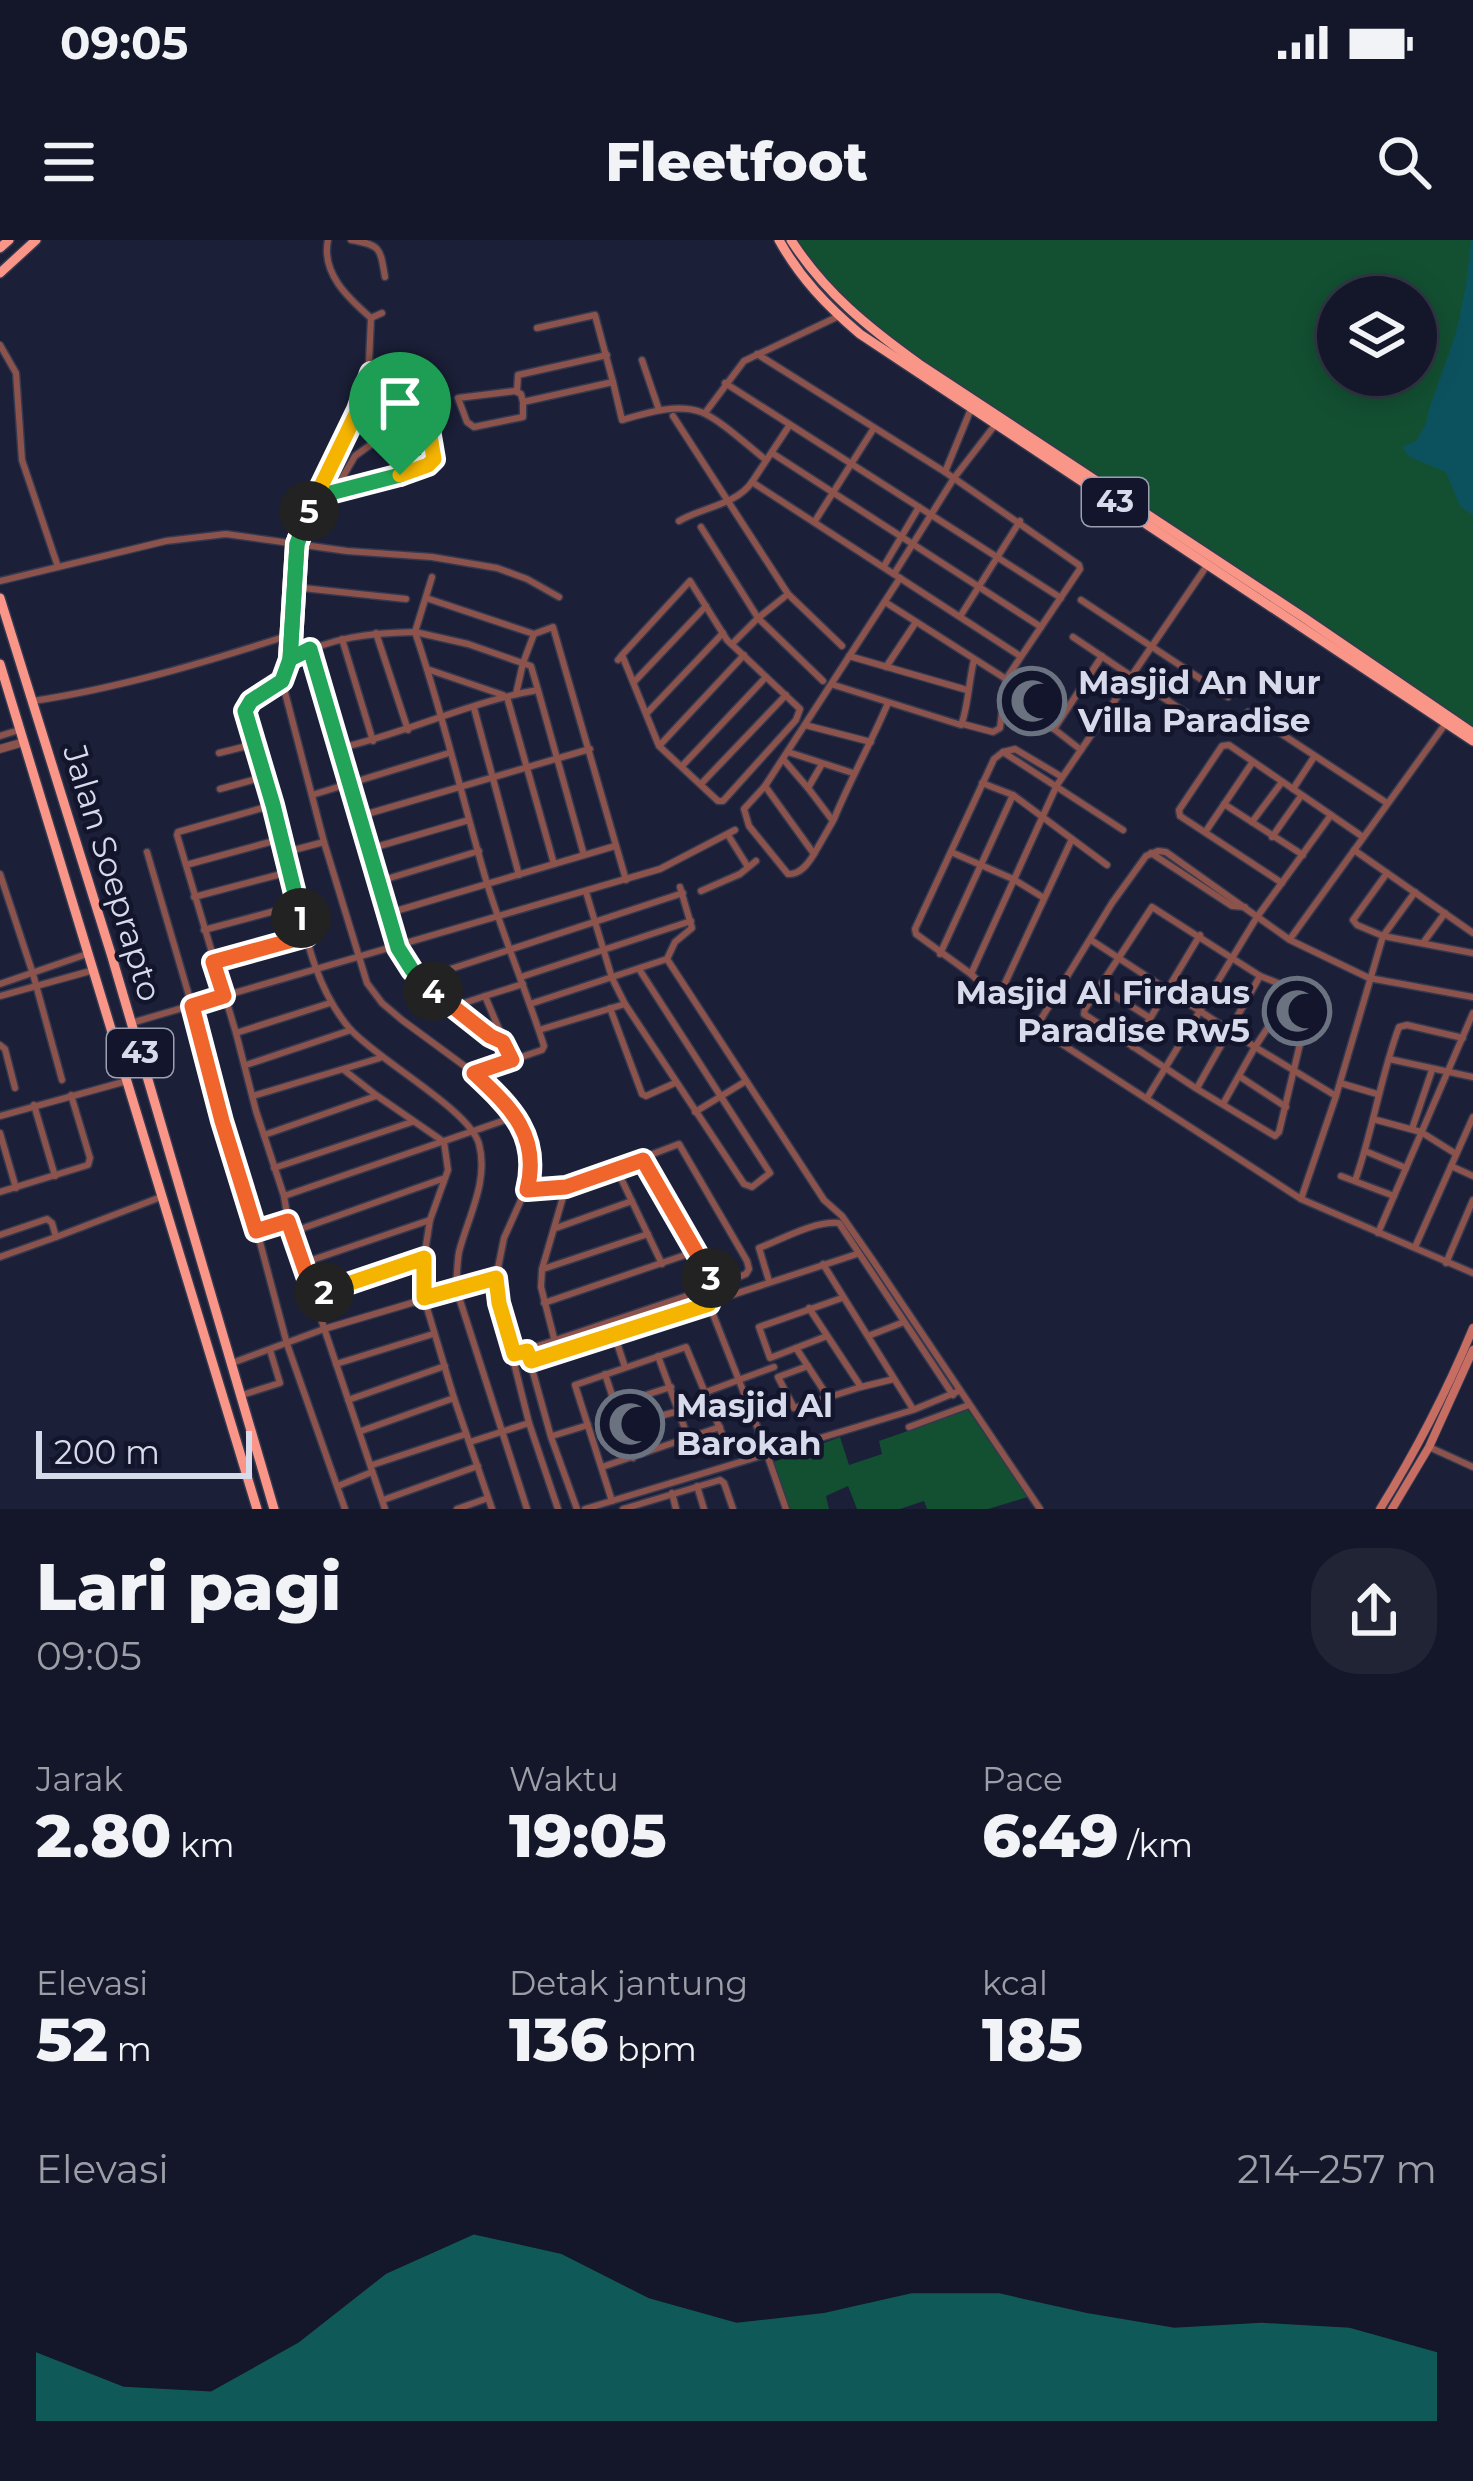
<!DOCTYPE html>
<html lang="id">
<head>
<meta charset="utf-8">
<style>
  body { margin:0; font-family:Montserrat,sans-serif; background:#212435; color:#f1f3f6; height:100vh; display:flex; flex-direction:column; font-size:45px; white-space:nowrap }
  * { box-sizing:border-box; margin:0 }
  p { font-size:39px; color:#9d9fa8 }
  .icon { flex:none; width:66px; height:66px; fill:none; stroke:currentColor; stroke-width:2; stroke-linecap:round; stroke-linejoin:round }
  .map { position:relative; height:1269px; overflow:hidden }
  .details { display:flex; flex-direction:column; background:#141729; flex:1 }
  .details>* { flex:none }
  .fabs { position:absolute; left:1317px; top:36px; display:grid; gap:24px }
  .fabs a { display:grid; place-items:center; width:120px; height:120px; border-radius:50%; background:#141729; box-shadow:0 6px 30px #0003,0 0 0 3px #333646; font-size:60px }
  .scale { position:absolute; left:36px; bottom:30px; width:216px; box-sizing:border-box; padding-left:12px; border:6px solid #d6daea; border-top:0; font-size:33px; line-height:42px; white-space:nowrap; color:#d6daea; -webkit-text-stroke:9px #12152c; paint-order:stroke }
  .pin { position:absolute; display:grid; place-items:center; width:102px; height:102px; color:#fff; margin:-123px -51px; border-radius:50% 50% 50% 0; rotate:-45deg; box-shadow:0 0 12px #0007 }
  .pin .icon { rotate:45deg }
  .km { position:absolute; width:60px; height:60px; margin:-30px; border-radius:50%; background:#222; color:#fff; font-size:33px; line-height:60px; text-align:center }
  .round { display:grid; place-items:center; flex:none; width:126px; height:126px; border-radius:48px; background:#212435 }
  .headline { display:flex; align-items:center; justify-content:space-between; height:204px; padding:0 36px }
  h1 { font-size:66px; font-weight:800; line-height:90px }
  .figures { display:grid; grid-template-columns:repeat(3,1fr); gap:18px; height:204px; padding:12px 36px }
  .figures div { display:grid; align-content:center }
  .figures b { font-size:60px; font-weight:800 }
  .figures small { font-size:33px; font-weight:400 }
  .figures p { font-size:33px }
  .chart { height:336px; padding:24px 36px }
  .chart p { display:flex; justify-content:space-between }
  .chart svg { width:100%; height:216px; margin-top:12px; fill:#0f766e; opacity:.7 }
  .status { display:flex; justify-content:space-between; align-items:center; height:84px; padding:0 60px; background:#141729; direction:ltr }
  .status svg { height:33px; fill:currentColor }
  header { display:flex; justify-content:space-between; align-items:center; height:156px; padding:0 36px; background:#141729; font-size:54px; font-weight:800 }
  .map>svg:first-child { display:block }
  .green { fill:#135032; fill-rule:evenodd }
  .water { fill:#0c525e }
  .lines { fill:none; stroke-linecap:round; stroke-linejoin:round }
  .minor-casing { stroke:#353950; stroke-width:9 }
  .tertiary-casing { stroke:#353950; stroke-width:10 }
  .secondary-casing { stroke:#353950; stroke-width:10 }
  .trunk-casing { stroke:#353950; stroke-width:12 }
  .minor { stroke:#8b534b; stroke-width:6 }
  .tertiary { stroke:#8b534b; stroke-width:8 }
  .secondary { stroke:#c76d61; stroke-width:8 }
  .trunk { stroke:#fa9688; stroke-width:9 }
  .split-1-casing { stroke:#fff; stroke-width:24 }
  .split-2-casing { stroke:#fff; stroke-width:24 }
  .split-3-casing { stroke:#fff; stroke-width:24 }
  .split-4-casing { stroke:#fff; stroke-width:24 }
  .split-5-casing { stroke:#fff; stroke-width:24 }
  .split-6-casing { stroke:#fff; stroke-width:24 }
  .split-1 { stroke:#22a559; stroke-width:15 }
  .split-2 { stroke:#f0652b; stroke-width:15 }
  .split-3 { stroke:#f5b400; stroke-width:15 }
  .split-4 { stroke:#f0652b; stroke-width:15 }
  .split-5 { stroke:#22a559; stroke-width:15 }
  .split-6 { stroke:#f5b400; stroke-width:15 }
  .labels { text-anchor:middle; stroke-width:9; stroke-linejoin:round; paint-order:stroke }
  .shield { fill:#12152c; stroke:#9b9fb1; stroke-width:3 }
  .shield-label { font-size:30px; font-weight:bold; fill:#d6daea }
  .poi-label { font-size:33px; font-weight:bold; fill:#d6daea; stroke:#12152c; text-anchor:start }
  .street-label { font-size:33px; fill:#d6daea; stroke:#12152c }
</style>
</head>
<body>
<div class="status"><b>09:05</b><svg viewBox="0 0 49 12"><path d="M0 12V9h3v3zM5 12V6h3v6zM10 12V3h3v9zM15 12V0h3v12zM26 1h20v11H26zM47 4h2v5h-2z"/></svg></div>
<header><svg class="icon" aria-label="menu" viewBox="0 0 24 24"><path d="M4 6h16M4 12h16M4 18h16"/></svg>Fleetfoot<svg class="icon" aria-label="search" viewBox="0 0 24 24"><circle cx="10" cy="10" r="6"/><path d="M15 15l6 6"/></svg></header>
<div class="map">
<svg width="1473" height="1269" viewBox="0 0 1473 1269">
  <rect width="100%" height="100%" fill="#1b1f37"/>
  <g class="green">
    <path d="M787,0h686v493l-604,-400 -46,-43zM1338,57h78v78h-78z"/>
    <polygon points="968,1170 1028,1257 988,1269 927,1269 924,1261 900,1269 857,1269 848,1246 826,1256 829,1269 784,1269 768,1224 840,1197 849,1225 882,1214 879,1201"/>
  </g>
  <polygon class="water" points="1471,0 1473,0 1473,275 1460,266 1446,232 1410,217 1402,207 1416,201 1426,184 1429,169 1456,93 1466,46"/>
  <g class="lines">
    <g class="minor-casing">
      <g id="minor">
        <path d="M328,0c-7,33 20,58 43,78"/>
        <path d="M351,0c30,5 29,8 34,37"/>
        <polyline points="382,73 371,78 368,144 311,265 297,304 290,419 282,441 324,602 367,743 382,763 402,780 474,833 510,867 526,896 530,940 504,998 496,1038 499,1063 529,1183 558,1269"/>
        <polyline points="537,88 595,75 613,142"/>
        <polyline points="0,105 16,133 22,220 58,327"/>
        <polyline points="757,114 945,232 1079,325 1080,329 1006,439 1000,488 993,492 963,484"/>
        <polyline points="642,120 659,170"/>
        <polyline points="725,143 1061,358"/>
        <polyline points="517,151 518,135 607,115"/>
        <path d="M523,162v15l-49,10 -7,-5 -9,-24 57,-7 6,3 2,8 90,-20 9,38c24,-7 55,-17 79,-8 20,8 47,34 65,48"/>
        <polyline points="705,173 744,121 839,76"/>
        <polyline points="673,176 788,354"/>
        <polyline points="789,186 752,242 1020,416"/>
        <polyline points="772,213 1041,387"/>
        <polyline points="945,232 971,169"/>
        <polyline points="334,252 355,216 391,190 388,160 372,135"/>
        <polyline points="316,257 401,235 432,222 433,198 426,181 391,185"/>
        <path d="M679,281c24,-14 57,-16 73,-39"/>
        <polyline points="815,281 874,188"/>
        <polyline points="701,287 758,378 788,354 842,406"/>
        <polyline points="884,326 919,267"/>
        <polyline points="894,334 954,238 995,185"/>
        <polyline points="432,337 415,392 468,404 531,426 538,450"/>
        <polyline points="0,341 166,301 226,294 347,311 432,317 497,328 527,339 559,357"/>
        <polyline points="293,347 406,359"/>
        <polyline points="426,358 534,394"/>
        <polyline points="1081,360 1228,457"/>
        <polyline points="885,362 1006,439"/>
        <polyline points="961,375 1020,281"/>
        <polyline points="376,393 408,490"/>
        <polyline points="1073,397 1213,491"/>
        <polyline points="342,399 373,501"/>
        <polyline points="732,404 758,378 823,441"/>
        <path d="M310,408l88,300c19,37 67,75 105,94"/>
        <polyline points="849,416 967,450"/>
        <path d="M291,419c39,-22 80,-26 124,-27 28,82 47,166 71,248 17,56 40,110 58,166l-2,4 -68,23"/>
        <polyline points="618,420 622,415 690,341 727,400 800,469 796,480 723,561 718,561 659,506 622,415"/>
        <polyline points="886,427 916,382"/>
        <polyline points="427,429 503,455"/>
        <path d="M282,441l-31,20 -4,4 -1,10c14,44 25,89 38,133 17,60 24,132 66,181 29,32 120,81 129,115 10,37 -11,73 -20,108 -2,11 -2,24 -3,36l71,221"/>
        <polyline points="634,442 706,366"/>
        <path d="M834,445l127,40c7,-16 8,-46 13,-65"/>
        <polyline points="516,454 523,423 534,394 553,387 626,640"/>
        <polyline points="507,457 554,624"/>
        <path d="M33,461c87,-13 173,-39 257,-66"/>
        <polyline points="474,468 519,635"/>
        <polyline points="1248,472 1387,563"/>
        <polyline points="647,473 723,393"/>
        <polyline points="1032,479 1054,489 1081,510"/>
        <polyline points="805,485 871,502"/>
        <polyline points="1054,489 1102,416"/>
        <polyline points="0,496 19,490"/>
        <polyline points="660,505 744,415"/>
        <path d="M340,508c67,-15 131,-47 198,-58l46,165"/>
        <polyline points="788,512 853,533"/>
        <polyline points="1003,512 1123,590"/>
        <polyline points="219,513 255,504"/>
        <polyline points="783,519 808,548"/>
        <polyline points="682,526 766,437"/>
        <polyline points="1062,537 1015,509 1003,512 994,519 915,689 916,694 971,734 993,755 999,756 1072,599"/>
        <polyline points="982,543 1013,555 1107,625"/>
        <polyline points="701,544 786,455"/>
        <polyline points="765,546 814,614 833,581 808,548 822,524"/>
        <polyline points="220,549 264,537"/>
        <polyline points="1293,549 1314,517"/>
        <polyline points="312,555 449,513"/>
        <polyline points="1224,564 1303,615"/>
        <polyline points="273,565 178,592 177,595 236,793 256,871 284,956 288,981 385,1269"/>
        <polyline points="360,576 590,509"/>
        <path d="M834,579c16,-39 37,-76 54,-116"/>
        <polyline points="1252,582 1282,542"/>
        <polyline points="1206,591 1252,523"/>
        <polyline points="728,595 748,627"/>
        <polyline points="1272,597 1301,556"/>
        <polyline points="369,609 469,580"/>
        <polyline points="1354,610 1473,693"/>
        <polyline points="147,612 192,766 222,881 257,991 287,1104 345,1269"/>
        <polyline points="286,612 324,602"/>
        <polyline points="951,612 1013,639 1044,658"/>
        <polyline points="1151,613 1232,666 1245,667"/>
        <path d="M814,614c-6,10 -14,21 -26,20l-39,-48 -5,-17 21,-23 135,-208"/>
        <polyline points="186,625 281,599"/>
        <polyline points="0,634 33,734 62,840"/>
        <polyline points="380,641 479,611"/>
        <polyline points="1282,643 1180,576 1179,570 1222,506 1229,505 1331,575"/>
        <polyline points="701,651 740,634 756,621"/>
        <polyline points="586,652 612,738 625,764 744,944 752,947 770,933 639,729"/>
        <polyline points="1415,652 1383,696 1473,713"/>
        <polyline points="194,657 289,632"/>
        <polygon points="1152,667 1260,736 1293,749 1310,762 1279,892 1275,896 1197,849 1084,774 1085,769"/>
        <polyline points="389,673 615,606"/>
        <polyline points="204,690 297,665"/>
        <polyline points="1290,699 1446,483"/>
        <polyline points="1091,700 1255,807 1336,856"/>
        <polyline points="1423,703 1445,673"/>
        <polyline points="940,714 1013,555"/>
        <polyline points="667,719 824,960 842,976 874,1022 1040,1269"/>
        <polyline points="213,722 307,696"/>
        <polyline points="971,734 1057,545 1208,324"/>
        <polyline points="521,737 691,681"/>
        <polyline points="420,739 683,653"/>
        <polyline points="0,744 87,714"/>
        <polyline points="1099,746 1150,778"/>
        <polyline points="0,756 94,730"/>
        <polyline points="1473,757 1369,738 1290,700 1166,612 1158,611 1146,616 1112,663 1038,784 1045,793 1301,959 1473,1033"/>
        <polyline points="530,764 667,719 675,702 692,688 680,647"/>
        <polyline points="452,767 485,756"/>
        <polyline points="610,768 642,854 646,856 675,843"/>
        <polyline points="131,783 660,629 735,590"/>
        <polyline points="539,790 625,764"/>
        <polyline points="236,793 330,763"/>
        <polyline points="0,805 5,809 15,848"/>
        <polyline points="1133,807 1200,695"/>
        <polyline points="1389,819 1473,837"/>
        <polyline points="512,820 485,756 523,744"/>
        <polyline points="246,825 351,790"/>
        <polyline points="344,830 376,855 444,902 448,930 430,980 424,1018 424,1058 454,1158 492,1269"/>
        <polyline points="1239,836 1286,867"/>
        <polyline points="1340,843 1377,854"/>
        <polyline points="1197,848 1260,736"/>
        <polyline points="253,856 380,818"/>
        <polyline points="1147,858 1257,677 1331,575 1363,597"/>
        <polyline points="1223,864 1255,807 1293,749"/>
        <polyline points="34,865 55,936"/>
        <polyline points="695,872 746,841"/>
        <polyline points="0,876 127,841"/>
        <polyline points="1373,879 1421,892 1456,914"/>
        <polyline points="1412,889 1432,830"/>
        <polyline points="0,893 16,948"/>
        <polyline points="264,895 376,856"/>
        <polyline points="1365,911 1406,928"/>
        <polyline points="643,920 716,1046 709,1064 760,1194 786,1269"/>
        <polyline points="1451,926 1473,936"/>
        <polyline points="274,928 412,882"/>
        <polyline points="617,930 662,1024"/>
        <polyline points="1341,936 1394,956"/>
        <path d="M1355,941c18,-50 25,-103 44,-154l8,-2 56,13"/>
        <polyline points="0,952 88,925 90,918 71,855"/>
        <polyline points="284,956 517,876"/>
        <polyline points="1301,959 1336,856 1383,696 1357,685 1353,680 1387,633"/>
        <polyline points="556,988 632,961"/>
        <polyline points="257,991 288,981"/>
        <polyline points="292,992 442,939"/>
        <polyline points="1378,993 1473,773"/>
        <polyline points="0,995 47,979 52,983 56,997 161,957"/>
        <polyline points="1415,1007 1473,877"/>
        <polyline points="0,1017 56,997"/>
        <polyline points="303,1023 430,980"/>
        <polyline points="1446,1023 1473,960"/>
        <polyline points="823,1024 913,1169"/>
        <polyline points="543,1029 648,994"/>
        <path d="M769,1041l-10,-33c24,-9 54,-27 80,-25l114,172"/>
        <polyline points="314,1055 424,1018"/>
        <polyline points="544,1063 697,1011"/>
        <polyline points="614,1094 625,1127"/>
        <polyline points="827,1096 770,1118 759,1087 842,1058"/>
        <polyline points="868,1096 904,1082"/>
        <polyline points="555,1102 541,1047 542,1029 566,947"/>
        <polyline points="796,1108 828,1157"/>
        <polyline points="514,1114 716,1046 746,1034 749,1029 747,1021 679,904 566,947 528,950"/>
        <polyline points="658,1116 689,1200"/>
        <polyline points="529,1118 551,1197 577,1269"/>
        <polyline points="531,1121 857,1014"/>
        <polyline points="232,1123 324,1089 496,1038"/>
        <polyline points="336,1124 433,1094"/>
        <polyline points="808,1126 778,1137 794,1168 861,1147 809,1068"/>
        <polyline points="605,1134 633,1218"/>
        <polyline points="861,1147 894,1139"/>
        <polyline points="706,1152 774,1127"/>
        <polyline points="242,1155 280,1143 270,1110"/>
        <polyline points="348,1160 445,1126"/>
        <polyline points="617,1164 671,1147"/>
        <polyline points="622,1186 679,1171"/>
        <polyline points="909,1187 969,1165"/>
        <polyline points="361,1191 454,1158"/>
        <polyline points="552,1196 588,1185"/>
        <polyline points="470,1202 529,1183"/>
        <polyline points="1429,1207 1473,1227"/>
        <polyline points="372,1225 466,1194"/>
        <polyline points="602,1227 720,1187"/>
        <polyline points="338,1246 372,1232"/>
        <polyline points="697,1246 704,1269"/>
        <polyline points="672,1253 676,1269"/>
        <polyline points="383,1260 478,1226"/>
        <polyline points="612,1261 575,1145 686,1107 723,1196"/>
        <polyline points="457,1269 488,1258"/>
        <polyline points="585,1269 913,1170 959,1151"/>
        <polyline points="623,1269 720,1240 724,1243 733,1269"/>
      </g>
    </g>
    <g class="tertiary-casing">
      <polyline id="tertiary" points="0,509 24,502"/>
    </g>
    <g class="secondary-casing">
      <g id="secondary">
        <path d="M1380,1269c36,-58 67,-118 93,-181"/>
        <polyline points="1392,1269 1429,1207 1473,1110"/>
      </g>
    </g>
    <g class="trunk-casing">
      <g id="trunk">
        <path d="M779,0c21,38 48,66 81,94l613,407"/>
        <path d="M791,0c34,53 78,88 128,124l384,253 170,116"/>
        <polyline points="0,8 9,0"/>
        <polyline points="0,33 36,0"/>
        <polyline points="0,358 112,717 274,1269"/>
        <polyline points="0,424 257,1269"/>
      </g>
    </g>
    <use href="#minor" class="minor"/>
    <use href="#tertiary" class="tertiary"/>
    <use href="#secondary" class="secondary"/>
    <use href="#trunk" class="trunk"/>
  </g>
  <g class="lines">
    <g class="split-1-casing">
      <polyline id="split-1" points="301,678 273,565 245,471 251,461 282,441 290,419 297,304 315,257 400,235"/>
    </g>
    <g class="split-2-casing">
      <polyline id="split-2" points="301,678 307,696 213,722 224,756 192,766 222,881 256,991 288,981 314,1056 324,1052"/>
    </g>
    <g class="split-3-casing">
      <polyline id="split-3" points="324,1052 424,1018 424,1058 496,1038 499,1063 514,1114 527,1111 531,1121 709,1064 716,1046 711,1038"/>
    </g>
    <g class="split-4-casing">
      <path id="split-4" d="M433,751l57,45 13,6 9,18 -38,13c36,34 67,62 53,117l39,-3 77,-27 68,118"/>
    </g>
    <g class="split-5-casing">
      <polyline id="split-5" points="309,271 297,304 290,419 310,409 398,708 412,730 433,751"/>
    </g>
    <g class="split-6-casing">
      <polyline id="split-6" points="309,271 358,170 371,133 388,160 391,185 424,180 428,184 434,219 428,225 400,235"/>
    </g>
    <use href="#split-1" class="split-1"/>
    <use href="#split-2" class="split-2"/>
    <use href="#split-3" class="split-3"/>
    <use href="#split-4" class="split-4"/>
    <use href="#split-5" class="split-5"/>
    <use href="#split-6" class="split-6"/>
  </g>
  <defs>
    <g id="mosque-ring" transform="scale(3.45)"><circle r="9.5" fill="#12152c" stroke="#6b7280" stroke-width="1.5"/><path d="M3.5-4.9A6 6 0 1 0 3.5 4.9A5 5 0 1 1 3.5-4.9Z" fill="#6b7280"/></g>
  </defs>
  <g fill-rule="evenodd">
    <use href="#mosque-ring" x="1032" y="461"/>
    <use href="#mosque-ring" x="1297" y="771"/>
    <use href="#mosque-ring" x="630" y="1184"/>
  </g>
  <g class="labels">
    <g class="shield">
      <rect x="1082" y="238" width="66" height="48" rx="9"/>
      <rect x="107" y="789" width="66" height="48" rx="9"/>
    </g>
    <g class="shield-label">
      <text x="1115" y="272">43</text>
      <text x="140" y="823">43</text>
    </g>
    <g class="poi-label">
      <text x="1078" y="454">Masjid An Nur<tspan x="1078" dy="38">Villa Paradise</tspan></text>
      <text x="1250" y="764" text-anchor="end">Masjid Al Firdaus<tspan x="1250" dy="38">Paradise Rw5</tspan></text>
      <text x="676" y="1177">Masjid Al<tspan x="676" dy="38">Barokah</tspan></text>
    </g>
    <g class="street-label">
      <text transform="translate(113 633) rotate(73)" y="12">Jalan Soeprapto</text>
    </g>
  </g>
</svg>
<div class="fabs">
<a><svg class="icon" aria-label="layers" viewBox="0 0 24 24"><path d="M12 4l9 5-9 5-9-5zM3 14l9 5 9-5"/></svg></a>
</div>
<div class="scale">200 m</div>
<div class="pin" style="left:400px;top:235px;background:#1e9e55"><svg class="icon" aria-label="arrive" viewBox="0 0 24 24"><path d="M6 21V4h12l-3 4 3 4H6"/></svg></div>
<b class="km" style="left:301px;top:678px">1</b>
<b class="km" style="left:324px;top:1052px">2</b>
<b class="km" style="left:711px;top:1038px">3</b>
<b class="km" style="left:433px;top:751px">4</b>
<b class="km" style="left:309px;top:271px">5</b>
</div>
<section class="details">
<div class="headline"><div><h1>Lari pagi</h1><p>09:05</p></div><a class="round"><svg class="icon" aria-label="share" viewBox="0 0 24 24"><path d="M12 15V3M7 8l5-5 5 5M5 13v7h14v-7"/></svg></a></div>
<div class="figures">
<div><p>Jarak</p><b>2.80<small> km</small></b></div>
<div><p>Waktu</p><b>19:05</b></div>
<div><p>Pace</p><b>6:49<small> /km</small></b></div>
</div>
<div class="figures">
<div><p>Elevasi</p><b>52<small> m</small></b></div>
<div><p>Detak jantung</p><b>136<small> bpm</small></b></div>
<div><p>kcal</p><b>185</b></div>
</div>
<div class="chart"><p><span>Elevasi</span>214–257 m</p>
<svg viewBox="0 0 160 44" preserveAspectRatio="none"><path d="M0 44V30L10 37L20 38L30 28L40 14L50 6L60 10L70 19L80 24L90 22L100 18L110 18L120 22L130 25L140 24L150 25L160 30V44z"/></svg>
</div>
</section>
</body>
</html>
